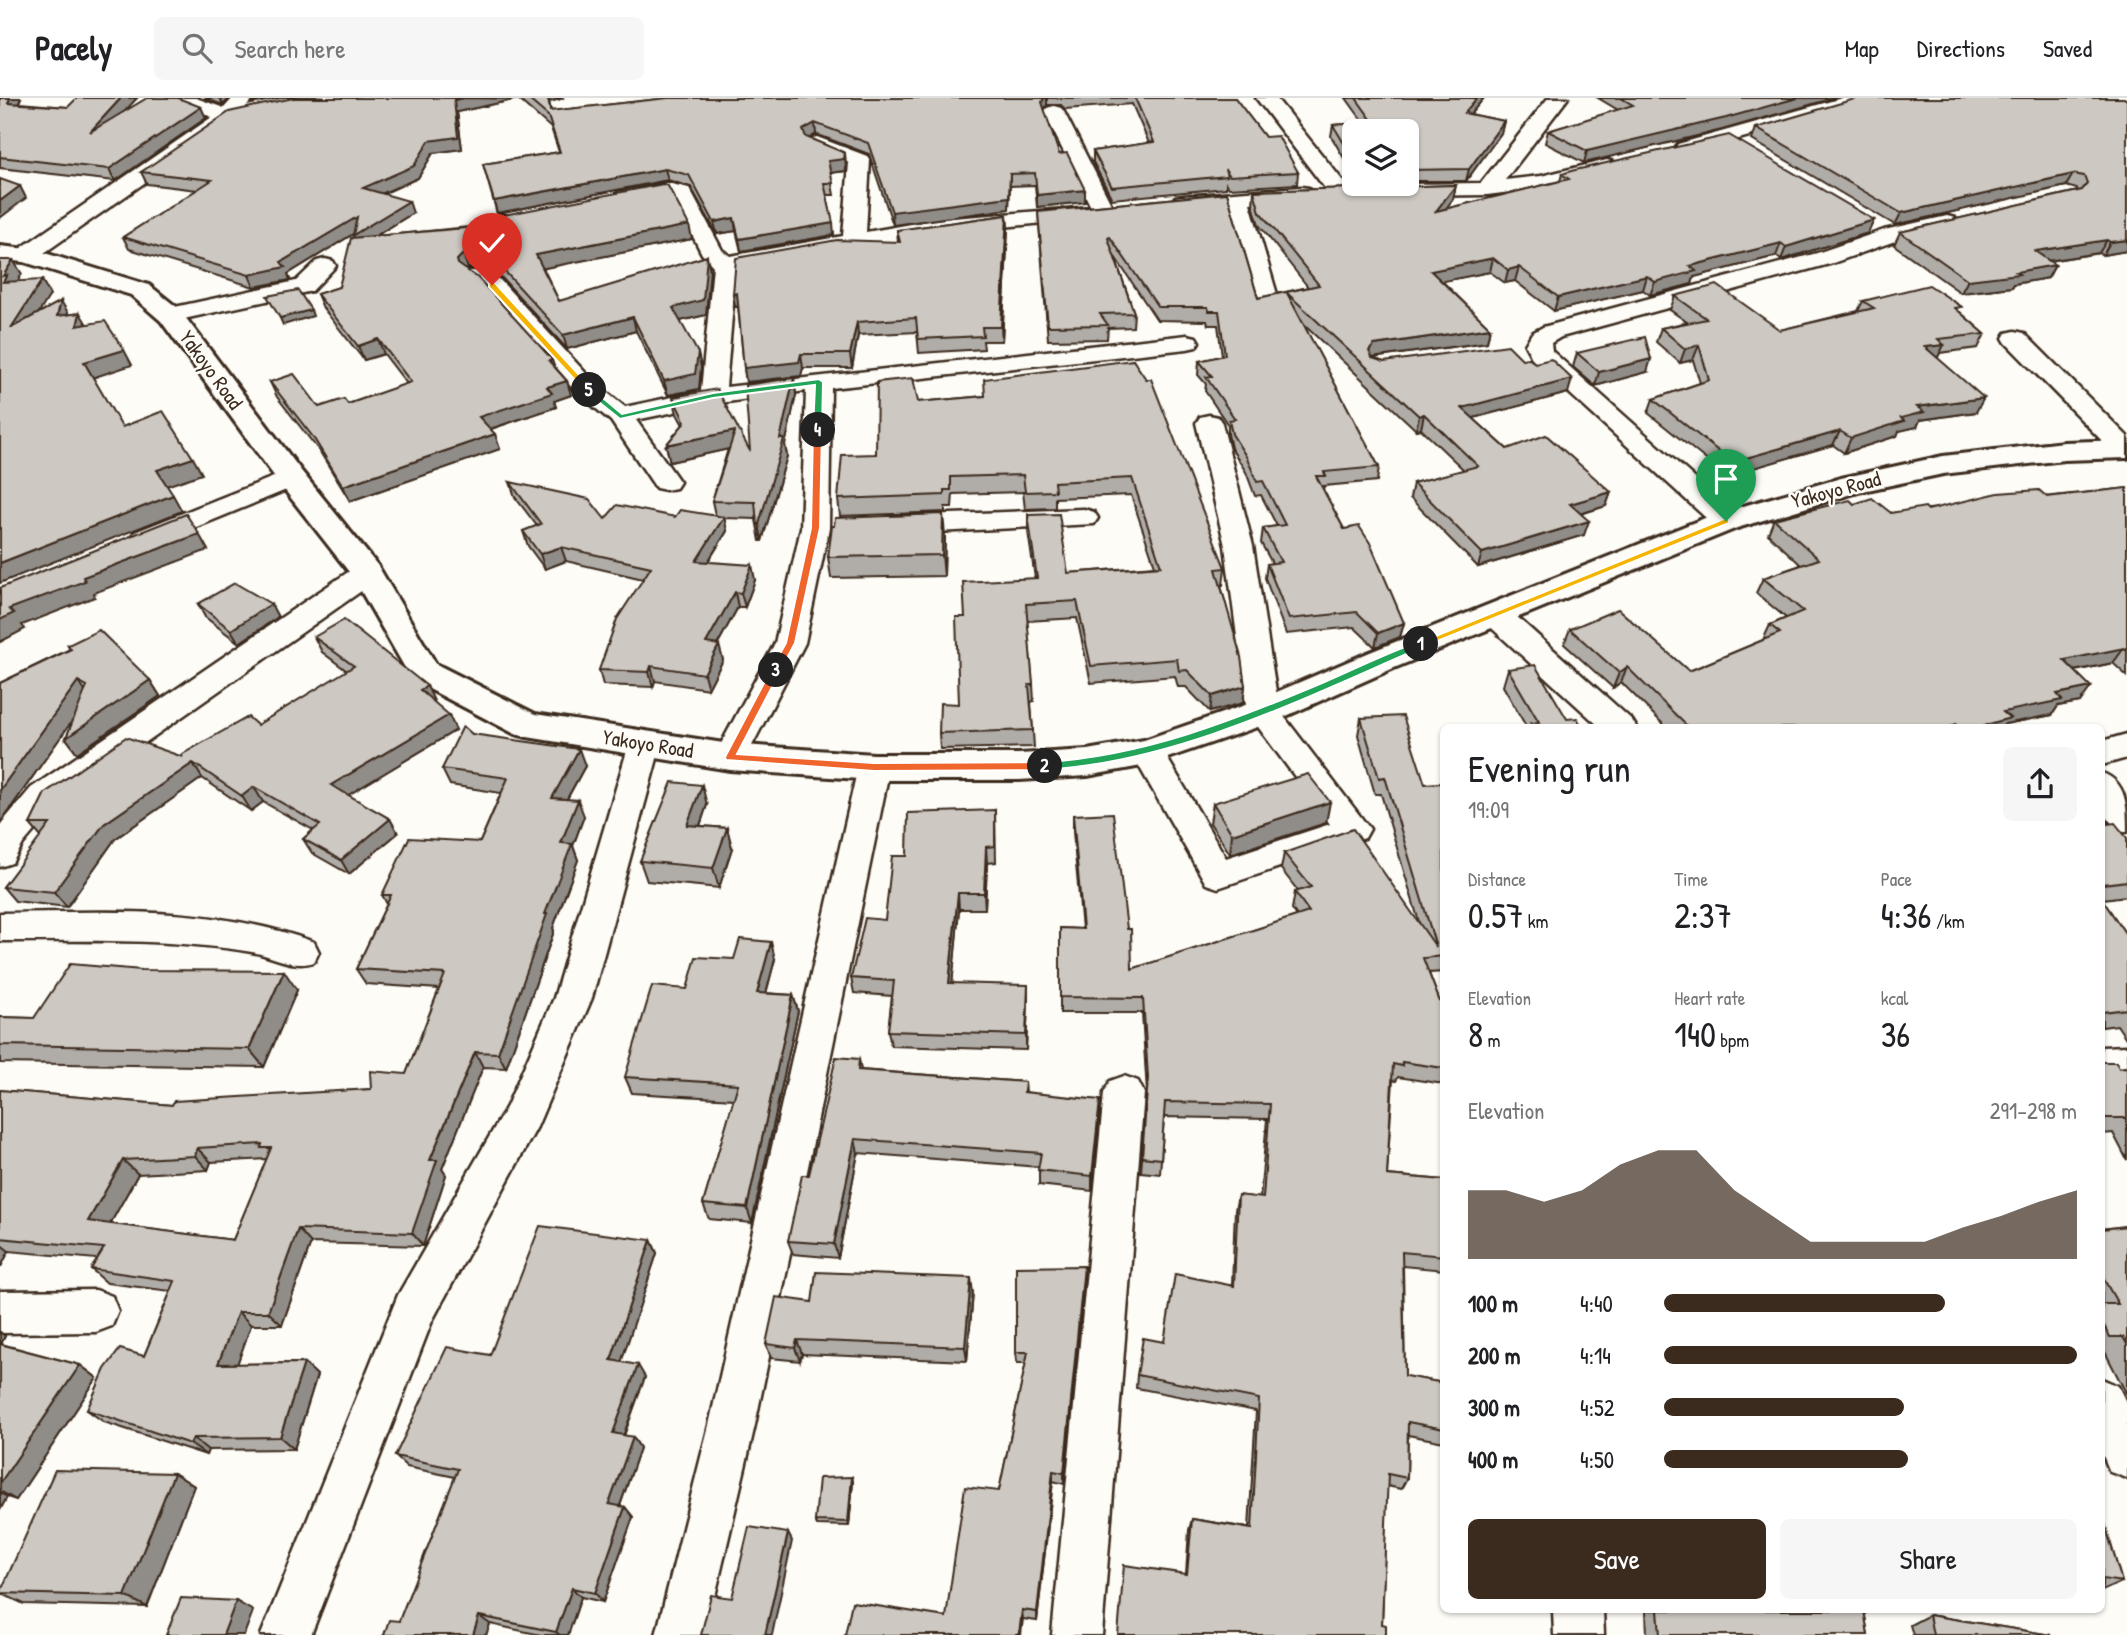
<!DOCTYPE html>
<html lang="en">
<head>
<meta charset="utf-8">
<style>
  body { margin:0; font-family:"Patrick Hand",sans-serif; background:#f6f6f6; color:#202124; height:100vh; display:flex; flex-direction:column; font-size:26px; white-space:nowrap }
  * { box-sizing:border-box; margin:0 }
  p { font-size:23px; color:#757577 }
  .icon { flex:none; width:38px; height:38px; fill:none; stroke:currentColor; stroke-width:2; stroke-linecap:round; stroke-linejoin:round }
  .map { position:relative; flex:1; overflow:hidden }
  .sheet { position:absolute; left:1440px; top:626px; width:665px; height:889px; display:flex; flex-direction:column; background:#fff; border-radius:10px; box-shadow:0 2px 5px #0004 }
  .sheet>* { flex:none }
  .controls { position:absolute; left:1342px; top:21px; display:grid; gap:14px }
  .controls a { display:grid; place-items:center; width:77px; height:77px; border-radius:10px; background:#fff; box-shadow:0 2px 5px #0004; font-size:35px }
  .pin { position:absolute; display:grid; place-items:center; width:60px; height:60px; color:#fff; margin:-72px -30px; border-radius:50% 50% 50% 0; rotate:-45deg; box-shadow:0 0 7px #0007 }
  .pin .icon { rotate:45deg }
  .km { position:absolute; width:35px; height:35px; margin:-18px; border-radius:50%; background:#222; color:#fff; font-size:19px; line-height:35px; text-align:center }
  .round { display:grid; place-items:center; flex:none; width:74px; height:74px; border-radius:10px; background:#f6f6f6 }
  .head { display:flex; align-items:center; justify-content:space-between; height:119px; padding:0 28px }
  h1 { font-size:38px; font-weight:600; line-height:52px }
  .metrics { display:grid; grid-template-columns:repeat(3,1fr); gap:10px; height:119px; padding:7px 28px }
  .metrics div { display:grid; align-content:center }
  .metrics b { font-size:35px; font-weight:600 }
  .metrics small { font-size:19px; font-weight:400 }
  .metrics p { font-size:19px }
  .chart { height:196px; padding:14px 28px }
  .chart p { display:flex; justify-content:space-between }
  .chart svg { width:100%; height:126px; margin-top:7px; fill:#3b2a1e; opacity:.7 }
  .button { display:flex; gap:14px; margin-top:auto; padding:14px 28px }
  .button a { flex:1; height:80px; border-radius:10px; background:#3b2a1e; color:#fff; font-size:28px; font-weight:600; line-height:80px; text-align:center }
  .button a+a { background:#f6f6f6; color:#202124 }
  ul { padding:0 28px; list-style:none; font-size:23px }
  li { display:grid; grid-template-columns:112px 84px 1fr; align-items:center; height:52px }
  li i { height:18px; border-radius:9px; background:#3b2a1e }
  header { display:flex; align-items:center; gap:42px; box-sizing:border-box; height:98px; padding:0 35px; background:#fff; border-bottom:2px solid #e0e0e0 }
  header strong { font-size:33px }
  nav { display:flex; gap:38px; margin-inline-start:auto; font-size:24px }
  .search { width:490px; height:63px; background:#f6f6f6; display:flex; align-items:center; gap:18px; box-sizing:border-box; padding:0 24px; border-radius:10px; color:#757577; font-size:26px }
  .map>svg:first-child { display:block }
  .lines { fill:none; stroke-linecap:round; stroke-linejoin:round }
  .minor-casing { stroke:#3b2a1e; stroke-width:5 }
  .major-casing { stroke:#3b2a1e; stroke-width:6 }
  .minor { fill:#fdfcf7; fill-rule:evenodd }
  .major { fill:#fdfcf7; fill-rule:evenodd }
  .wall { fill:#b0aca7; stroke:#3b2a1e; stroke-width:2; fill-rule:evenodd }
  .shaded-wall { fill:#908c88; stroke:#3b2a1e; stroke-width:2 }
  .building { fill:#cdc8c2; stroke:#3b2a1e; stroke-width:2; fill-rule:evenodd }
  .split-1 { fill:#f5b400; stroke:#fff; stroke-width:2 }
  .split-2 { fill:#22a559; stroke:#fff; stroke-width:2 }
  .split-3 { fill:#f0652b; stroke:#fff; stroke-width:2 }
  .split-4 { fill:#f0652b; stroke:#fff; stroke-width:2 }
  .split-5 { fill:#22a559; stroke:#fff; stroke-width:2 }
  .split-6 { fill:#f5b400; stroke:#fff; stroke-width:2 }
  .labels { text-anchor:middle; stroke-width:5; stroke-linejoin:round; paint-order:stroke }
  .street-label { font-size:21px; fill:#3b2a1e; stroke:#fdfcf7 }
</style>
</head>
<body>
<header>
<strong>Pacely</strong>
<div class="search"><svg class="icon" aria-label="search" viewBox="0 0 24 24"><circle cx="10" cy="10" r="6"/><path d="M15 15l6 6"/></svg>Search here</div>
<nav><a>Map</a><a>Directions</a><a>Saved</a></nav>
</header>
<div class="map">
<svg width="2127" height="1537" viewBox="0 0 2127 1537">
  <rect width="100%" height="100%" fill="#fdfcf7"/>
  <filter id="ink" filterUnits="userSpaceOnUse"><feTurbulence type="fractalNoise" baseFrequency=".0143" numOctaves="2"/><feDisplacementMap in="SourceGraphic" scale="14" xChannelSelector="R" yChannelSelector="G"/><feConvolveMatrix kernelMatrix="1 2 1 2 8 2 1 2 1" color-interpolation-filters="sRGB"/></filter>
  <g filter="url(#ink)">
    <g class="lines">
      <g class="minor-casing">
        <g id="minor">
          <polygon points="168,0 196,0 224,10 233,0 254,0 247,8 285,0 323,0 320,4 233,23 34,162 18,162 15,157 18,152 212,19 171,4"/>
          <polygon points="1256,0 1276,0 1347,88 1350,93 1347,98 1331,98"/>
          <polygon points="1548,0 1568,0 1505,82 1541,78 1607,62 1614,64 1617,68 1614,72 1541,90 1487,97 1406,98 1398,97 1395,92 1398,87 1407,86 1481,85"/>
          <polygon points="1842,0 1874,0 1871,4 1692,54 1678,54 1675,50 1678,46"/>
          <polygon points="1054,8 1061,10 1064,14 1114,112 1111,117 1103,119 1095,116 1085,121 940,135 736,171 726,289 1187,237 1196,239 1199,244 1196,249 1187,251 831,290 829,430 805,545 742,667 730,671 718,667 714,659 775,545 801,430 806,293 713,306 636,322 680,384 676,390 666,392 656,390 611,323 575,293 484,192 464,178 468,173 484,173 500,182 593,283 625,309 701,293 713,168 702,156 673,99 666,98 626,105 618,104 615,99 618,94 667,85 689,90 722,152 730,158 843,138 849,65 810,49 807,45 810,41 817,39 867,58 870,62 866,134 940,121 1091,109 1044,14 1047,10"/>
          <polygon points="1301,89 1309,90 1312,95 1309,100 1250,105 1279,203 1275,208 1259,208 1255,203 1229,107 1183,110 1175,109 1172,104 1175,99 1183,98"/>
          <polygon points="1947,118 1955,120 1958,125 1955,130 1898,142 1833,165 1561,239 1551,245 1552,253 1736,417 1740,423 1736,429 1726,432 1716,429 1533,262 1525,247 1532,235 1543,229 1817,155 1884,132"/>
          <polygon points="325,161 333,163 336,168 312,193 170,224 162,222 158,217 162,212 170,210 296,183 317,163"/>
          <polygon points="2015,233 2024,235 2127,338 2127,358 2116,357 2006,245 2003,240 2006,235"/>
          <polygon points="1209,317 1218,319 1222,325 1253,448 1279,612 1370,731 1365,740 1218,790 1206,786 1131,654 1135,646 1147,642 1159,646 1226,760 1330,726 1247,614 1225,448 1196,325 1200,319"/>
          <polygon points="291,372 301,374 305,380 301,386 155,446 145,449 135,446 131,440 135,434"/>
          <polygon points="1084,411 1094,414 1098,420 1094,426 896,436 886,433 882,427 886,421 896,418"/>
          <polygon points="367,466 377,468 382,475 377,482 55,708 23,746 12,765 0,769 0,727 31,690 357,468"/>
          <polygon points="1495,506 1506,509 1632,622 1637,630 1601,630 1484,523 1480,516 1484,509"/>
          <polygon points="645,634 656,638 661,646 592,900 537,1029 432,1223 311,1537 261,1537 398,1197 507,1008 554,900 629,646 634,638"/>
          <polygon points="2127,636 2127,660 2102,667 2102,643"/>
          <polygon points="874,657 886,661 890,669 755,1327 706,1537 656,1537 709,1327 858,669 862,661"/>
          <path d="M2102,675c25,9 25,33 25,59 -28,-9 -26,-34 -25,-59z"/>
          <path d="M0,815c103,-1 216,-8 314,29l5,10 -5,10c-21,7 -40,-6 -62,-10 -82,-14 -169,-11 -252,-11z"/>
          <polygon points="2127,948 2127,982 2102,983 2102,949"/>
          <polygon points="1124,978 1138,983 1144,995 1102,1537 1052,1537 1104,995 1110,983"/>
          <polygon points="96,1192 112,1198 118,1213 112,1228 96,1234 0,1235 0,1193"/>
          <polygon points="2102,1281 2118,1288 2127,1306 2127,1380 2110,1374 2102,1355"/>
          <polygon points="1553,1512 1603,1512 1604,1537 1554,1537"/>
        </g>
      </g>
      <g class="major-casing">
        <polygon id="major" points="0,148 35,152 149,187 179,211 302,374 378,468 436,566 535,616 730,646 874,656 1019,656 1087,652 1144,642 1251,605 1370,554 1715,416 1841,380 1943,358 2064,344 2127,342 2127,360 2064,362 1943,376 1858,394 1737,430 1394,570 1275,623 1147,667 1087,678 1019,682 874,682 730,672 527,639 515,636 412,582 353,479 280,386 161,223 131,197 24,164 0,162"/>
      </g>
      <use href="#minor" class="minor"/>
      <use href="#major" class="major"/>
    </g>
    <g class="wall">
      <polygon points="0,0 19,5 68,9 137,0 124,13 206,20 115,83 0,70"/>
      <polygon points="204,0 230,0 223,7"/>
      <path d="M293,0h271l-15,4 2,9 117,-13h567l30,39 33,35 -1,12 -68,4 -3,-4v4l-114,11 -19,-37v-11l56,-8 -17,-39 -67,5 -4,-4h-14l-3,5 15,44 26,48 -48,5 -2,-22 -25,1 -1,23 -116,16 -24,-71 -53,-20 -6,4 35,15 1,18 -16,2 4,22h-7l7,40 -93,16 -5,-20 -19,3 -26,-47 -23,-7 -170,33 194,26 -149,29 16,33 151,-31 -4,45 -26,6 21,46 -2,22 -31,6 -32,-64 -69,18 -65,-71 -17,-9 -17,-1 -2,2 86,90 2,6 13,15 4,14 -17,6 2,6 -65,22 9,20 -150,52 -30,-49 -43,-55 -7,-15 49,25 29,-3 59,-20 -23,-30 -20,6 -41,-52 -6,-14 22,-7 15,-49 -1,-4 -65,40 2,6 -36,7 -125,-38 -6,-12 74,-47 -50,-6 -6,-12zM518,1l33,29 8,24 -76,12 17,60 -124,12 37,-23 -30,-19 35,-16 15,-25 29,-4 -5,-37z"/>
      <polygon points="1346,0 1484,0 1470,16 1504,23 1501,35 1466,83 1407,83 1407,33 1354,33 1354,77 1331,38 1333,27 1364,25"/>
      <polygon points="1598,0 1834,0 1722,32 1584,65 1545,45 1548,33 1618,12"/>
      <polygon points="2127,2 2127,153 2103,157 2099,155 2049,163 2055,167 2048,180 2014,186 2012,189 1961,195 1894,147 1900,134 2078,93 2077,91 2066,88 1895,127 1752,42 1756,30"/>
      <polygon points="1562,76 1874,122 1868,135 1781,162 1776,158 1694,179 1692,186 1650,197 1643,192 1554,213 1515,183 1505,185 1490,174 1442,183 1490,230 1487,244 1372,260 1384,264 1522,261 1568,295 1473,320 1507,351 1611,394 1606,408 1581,416 1584,437 1478,469 1410,400 1413,385 1464,372 1421,331 1416,332 1303,226 1379,369 1377,383 1324,388 1323,392 1344,431 1404,525 1400,539 1375,549 1354,529 1286,536 1265,480 1267,466 1272,465 1261,445 1263,430 1277,428 1261,397 1255,398 1246,374 1231,350 1228,336 1228,327 1205,293 1206,286 1198,277 1199,263 1222,258 1218,227 1208,227 1207,223 1157,222 1115,159 1134,215 1133,229 1108,230 1107,241 1048,242 1038,114 1227,95 1258,200 1308,189 1259,127 1253,107 1254,93 1456,87 1453,101 1445,111 1560,83"/>
      <polygon points="1007,117 1008,131 1002,243 983,243 984,251 919,255 917,234 858,237 852,270 803,270 801,278 746,284 744,270 738,209 735,209 733,196 898,144 897,132"/>
      <polygon points="1675,198 1780,232 1858,213 1863,203 1960,214 1985,236 1978,250 1940,255 1937,260 1976,314 1920,322 1917,329 1899,333 1897,338 1844,355 1833,347 1726,378 1648,315 1653,301 1700,285 1693,262 1680,265 1656,244 1661,230 1687,224 1670,212"/>
      <polygon points="1577,255 1647,274 1595,288 1573,269"/>
      <polygon points="1133,262 1225,470 1223,487 1221,487 1245,588 1243,605 1210,614 1186,589 1178,589 1175,578 1091,585 1077,520 1027,523 1033,587 1034,603 1031,604 1034,649 940,651 939,635 959,606 965,519 1035,480 1028,434 1028,417 1068,475 1155,468 1131,397 1055,400 1055,410 1025,411 1023,394 953,396 952,409 945,409 945,414 840,418 838,401 918,304 985,298"/>
      <polygon points="794,280 796,297 785,347 787,358 762,443 760,443 756,421 724,420 727,433 708,464 755,482 745,509 738,509 717,547 723,562 708,591 655,583 653,589 603,587 599,572 643,481 566,463 545,471 528,448 523,433 537,428 515,399 510,384 605,421 715,417 712,403 728,351 670,364 666,347 683,327 677,316 673,299 750,353"/>
      <polygon points="2127,390 2127,578 2113,565 2075,573 2080,604 2058,608 2052,617 2005,626 2002,630 1667,630 1621,584 1613,590 1564,546 1570,531 1689,573 1763,542 1770,527 1786,520 1756,495 1763,480 1801,467 1768,436 1774,421 1854,406 1891,415"/>
      <polygon points="834,428 945,437 944,478 831,480 828,459"/>
      <polygon points="198,506 278,519 239,545 205,519"/>
      <polygon points="314,539 434,603 433,603 456,632 348,697 390,721 398,735 349,776 312,755 303,741 313,732 263,704 251,713 202,680 115,741 67,809 15,803 3,789 41,739 30,726 182,658 257,627 347,573 322,554"/>
      <polygon points="68,547 150,582 160,598 77,655 66,640 74,620 0,725 0,585 70,551"/>
      <polygon points="1508,571 1567,621 1583,630 1527,630 1503,588"/>
      <polygon points="1361,620 1425,686 1444,685 1444,874 1429,875 1440,904 1444,905 1444,986 1398,979 1396,983 1393,982 1387,1077 1444,1082 1444,1172 1403,1168 1405,1278 1444,1285 1444,1344 1408,1337 1407,1380 1401,1391 1387,1388 1382,1526 1186,1476 1189,1432 1192,1421 1249,1430 1256,1313 1136,1290 1137,1277 1164,1244 1232,1187 1235,1112 1238,1097 1260,1100 1267,1021 1164,1019 1160,1076 1141,1074 1147,995 1142,915 1060,915 1060,830 1082,831 1073,734 1073,717 1127,831 1132,871 1297,818 1292,811 1295,794 1298,793 1281,771 1284,755 1419,824 1381,696 1375,696 1358,637"/>
      <path d="M472,636l113,32 -18,33 17,17 -11,30 5,14 -25,68 1,3 -48,137 -23,-1 -41,102 4,6 -23,71 -112,-3 -29,82h-31l-14,39 67,-1 13,12 -23,74 -86,1 -2,5 -102,-33 -17,-12 57,-54 27,-65 -64,-8 -16,-14 6,-10 -88,-8 -9,16v-177l172,15 199,-16 35,-15 33,-85 -73,-5 -10,-15 31,-65 -5,-9 98,-53 21,-49 -51,-8 -8,-16zM267,1061l-34,81 -123,-16 28,-50 70,-4 3,-8z"/>
      <polygon points="1213,705 1326,725 1230,756 1210,725"/>
      <polygon points="707,707 700,728 727,730 732,750 719,790 647,783 640,763"/>
      <polygon points="995,712 996,764 987,765 985,811 959,811 952,885 1028,902 1026,952 891,948 888,933 892,898 854,895 851,880 885,822 907,758"/>
      <polygon points="2102,720 2107,726 2127,740 2127,798 2102,801"/>
      <polygon points="2102,801 2127,838 2127,942 2117,927 2102,929"/>
      <polygon points="734,861 775,861 766,895 793,897 798,913 752,1125 709,1121 703,1106 734,1001 632,995 625,979 687,891"/>
      <polygon points="297,892 264,969 0,965 0,919 34,920"/>
      <polygon points="859,961 861,972 1025,984 1026,994 1099,1017 1092,1093 1039,1087 1039,1069 858,1055 838,1160 793,1156 788,1143 809,1077"/>
      <polygon points="2102,964 2119,970 2127,969 2127,1062 2113,1035 2102,1036"/>
      <polygon points="2127,1128 2127,1297 2104,1252 2102,1252 2102,1131"/>
      <polygon points="651,1142 657,1155 621,1264 645,1279 624,1338 633,1339 640,1350 620,1408 625,1409 633,1419 603,1504 581,1499 568,1537 541,1537 490,1526 486,1537 384,1537 399,1523 455,1379 407,1369 395,1358 490,1257"/>
      <polygon points="1084,1180 1064,1386 1053,1383 1037,1523 1023,1521 946,1519 999,1393 1026,1265 1017,1265 1016,1254"/>
      <polygon points="973,1195 967,1263 802,1256 800,1263 771,1260 766,1246 812,1204"/>
      <polygon points="0,1234 5,1238 1,1246 80,1267 97,1280 16,1402 7,1399 0,1412"/>
      <polygon points="174,1375 194,1388 147,1509 24,1506 0,1495"/>
      <polygon points="852,1379 853,1384 849,1428 817,1427 815,1423"/>
      <polygon points="2102,1416 2122,1484 2102,1493"/>
      <polygon points="1646,1512 1864,1512 1868,1537 1647,1537"/>
      <polygon points="1929,1517 2051,1537 1913,1537 1910,1527"/>
    </g>
    <g class="shaded-wall">
      <polygon points="10,0 21,0 14,16 8,5"/>
      <polygon points="121,0 137,0 96,45 90,34"/>
      <polygon points="220,0 230,0 223,7"/>
      <polygon points="253,0 272,0 254,4"/>
      <polygon points="464,0 518,1 457,14 462,51 433,55 418,80 367,102 363,90 454,2"/>
      <polygon points="548,0 564,0 549,4 553,25"/>
      <polygon points="1044,0 1047,0 1047,7 1042,15 1042,4"/>
      <polygon points="1477,0 1484,0 1462,26 1464,15"/>
      <polygon points="1797,0 1834,0 1722,32 1584,65 1587,53"/>
      <polygon points="201,9 206,20 115,83 109,71"/>
      <polygon points="1504,23 1501,35 1466,83 1469,71"/>
      <polygon points="815,25 816,36 805,43 803,32"/>
      <polygon points="845,55 846,73 829,75 828,63"/>
      <polygon points="665,71 668,82 497,115 494,103"/>
      <polygon points="1010,76 1009,111 893,127 892,114"/>
      <polygon points="2073,76 2066,88 1895,127 1901,115"/>
      <polygon points="1456,87 1453,101 1434,127 1436,113"/>
      <polygon points="20,88 26,100 0,120 0,103"/>
      <polygon points="1085,92 1085,104 1037,109 1037,97"/>
      <polygon points="409,103 413,115 357,149 353,137"/>
      <polygon points="1007,117 1008,131 1002,243 1001,229"/>
      <polygon points="357,119 361,131 288,176 290,182 254,189 249,177 281,164"/>
      <polygon points="734,120 736,133 717,136 714,124"/>
      <polygon points="1874,122 1868,135 1781,162 1786,149"/>
      <polygon points="833,125 834,137 741,153 739,141"/>
      <polygon points="689,127 692,141 540,171 536,157"/>
      <polygon points="2107,142 2099,155 2028,166 2035,153"/>
      <polygon points="2127,142 2127,153 2103,157 2110,144"/>
      <polygon points="1781,145 1776,158 1694,179 1692,186 1650,197 1655,184 1690,168"/>
      <polygon points="463,156 468,170 462,176 462,180 457,162"/>
      <polygon points="707,158 710,172 706,217 676,224 673,210"/>
      <polygon points="1493,160 1490,174 1429,186 1431,173"/>
      <polygon points="13,162 22,176 14,189 3,184 3,178"/>
      <polygon points="2055,167 2048,180 2014,186 2012,189 1961,195 1968,182"/>
      <polygon points="1519,169 1515,183 1505,185 1508,172"/>
      <polygon points="1647,178 1643,192 1554,213 1558,199"/>
      <polygon points="42,182 50,197 20,245 11,230"/>
      <polygon points="737,195 740,208 735,209 733,196"/>
      <polygon points="61,203 70,218 57,218"/>
      <polygon points="311,212 313,218 283,227 280,220"/>
      <polygon points="80,215 89,230 77,228"/>
      <polygon points="633,219 636,233 567,251 563,237"/>
      <polygon points="857,224 858,237 852,270 850,256"/>
      <polygon points="1490,230 1487,244 1371,260 1369,253 1374,247"/>
      <polygon points="378,241 384,256 364,262 358,248"/>
      <polygon points="1699,247 1693,262 1680,265 1685,251"/>
      <polygon points="1944,247 1937,261 1925,249"/>
      <polygon points="124,252 132,267 92,280 84,264"/>
      <polygon points="698,255 701,269 699,291 668,297 664,283"/>
      <polygon points="801,256 803,270 801,278 746,284 744,270"/>
      <polygon points="1651,261 1647,274 1595,288 1599,274"/>
      <polygon points="794,280 796,297 785,347 787,358 762,443 759,426"/>
      <polygon points="1572,281 1568,295 1458,324 1462,310"/>
      <polygon points="567,283 571,297 554,303 556,309 484,333 479,319 547,289"/>
      <polygon points="1984,300 1976,314 1920,322 1917,329 1899,333 1897,338 1844,355 1851,340 1901,320 1917,309"/>
      <polygon points="1424,316 1421,331 1416,332 1419,318"/>
      <polygon points="735,333 738,349 670,364 666,347"/>
      <polygon points="1840,333 1833,347 1726,378 1732,364"/>
      <polygon points="495,336 500,351 350,403 343,388"/>
      <polygon points="193,360 202,376 166,388 157,372"/>
      <polygon points="1611,394 1606,408 1566,420 1570,406"/>
      <polygon points="173,397 182,413 0,485 0,465"/>
      <polygon points="943,416 945,437 944,478 942,457"/>
      <polygon points="724,419 727,433 699,478 696,463"/>
      <polygon points="1589,423 1584,437 1478,469 1482,455"/>
      <polygon points="199,436 208,452 94,495 95,499 22,527 25,531 0,544 0,522 9,511 83,479"/>
      <polygon points="561,449 566,463 545,471 540,456"/>
      <polygon points="752,467 755,482 745,509 741,495"/>
      <polygon points="735,494 738,509 710,560 706,545"/>
      <polygon points="271,506 278,519 239,545 231,532"/>
      <polygon points="1404,525 1400,539 1375,549 1378,535"/>
      <polygon points="719,547 723,562 708,591 704,576"/>
      <polygon points="2124,550 2113,565 2053,577 2064,562"/>
      <polygon points="651,568 655,583 653,589 649,574"/>
      <polygon points="1627,569 1621,584 1613,590 1619,575"/>
      <polygon points="150,582 160,598 77,655 66,640"/>
      <polygon points="78,583 89,599 0,725 0,692"/>
      <polygon points="427,588 434,603 427,607 420,592"/>
      <polygon points="1245,588 1243,605 1210,614 1212,598"/>
      <polygon points="2091,589 2080,604 2058,608 2052,617 2005,626 2002,630 1975,630 2003,614 2057,596"/>
      <polygon points="449,617 456,632 340,702 331,687"/>
      <polygon points="579,651 585,668 558,717 552,700"/>
      <polygon points="193,665 202,680 115,741 67,809 54,794 104,726"/>
      <polygon points="702,687 707,707 693,747 687,727"/>
      <polygon points="254,689 263,704 251,713 242,698"/>
      <polygon points="578,702 584,718 573,748 578,762 553,830 554,833 506,970 498,955 545,816 561,745"/>
      <polygon points="1330,704 1326,725 1230,756 1232,736"/>
      <polygon points="390,721 398,735 349,776 341,762"/>
      <polygon points="727,730 732,750 719,790 713,770"/>
      <polygon points="986,749 987,765 985,811 984,795"/>
      <polygon points="958,795 959,811 951,900 949,885"/>
      <polygon points="771,844 775,861 762,911 757,895"/>
      <polygon points="284,873 297,892 264,969 249,951"/>
      <polygon points="1028,887 1028,902 1026,952 1026,937"/>
      <polygon points="793,897 798,913 752,1125 747,1110"/>
      <polygon points="475,954 483,969 442,1071 446,1077 423,1148 412,1135 430,1062"/>
      <polygon points="1100,1002 1099,1017 1092,1093 1092,1078"/>
      <polygon points="855,1041 858,1055 838,1160 834,1146"/>
      <polygon points="197,1050 211,1064 208,1072 195,1058"/>
      <polygon points="123,1062 138,1076 104,1137 88,1123"/>
      <polygon points="298,1131 311,1145 282,1227 268,1214"/>
      <polygon points="651,1142 657,1155 618,1274 611,1262"/>
      <polygon points="0,1146 9,1153 1,1169 0,1169"/>
      <polygon points="1084,1168 1084,1180 1064,1386 1064,1375"/>
      <polygon points="971,1180 973,1195 967,1263 965,1249"/>
      <polygon points="238,1214 251,1227 233,1278 218,1266"/>
      <polygon points="0,1234 5,1238 0,1248"/>
      <polygon points="797,1242 802,1256 800,1263 795,1250"/>
      <polygon points="304,1265 317,1277 294,1351 280,1339"/>
      <polygon points="80,1267 97,1280 16,1402 0,1393 0,1385"/>
      <polygon points="638,1267 645,1279 620,1346 613,1335"/>
      <polygon points="633,1339 640,1350 617,1416 609,1406"/>
      <polygon points="193,1340 208,1352 206,1357 190,1346"/>
      <polygon points="1053,1373 1053,1383 1037,1523 1037,1514"/>
      <polygon points="174,1375 194,1388 147,1509 125,1498"/>
      <polygon points="852,1379 853,1384 849,1428 848,1424"/>
      <polygon points="0,1395 7,1399 0,1412"/>
      <polygon points="625,1409 633,1419 603,1504 595,1495"/>
      <polygon points="788,1435 792,1443 772,1537 765,1537"/>
      <polygon points="572,1490 581,1499 568,1537 560,1537 556,1534"/>
      <polygon points="236,1503 253,1513 244,1537 223,1537"/>
      <polygon points="1022,1512 1023,1521 1021,1537 1019,1537"/>
      <polygon points="479,1518 490,1526 486,1537 473,1537"/>
    </g>
    <g class="building">
      <polygon points="0,0 10,0 8,5 68,9 77,0 121,0 90,34 147,0 178,0 201,9 109,71 0,59"/>
      <polygon points="293,0 464,0 454,2 458,39 429,43 414,68 363,90 409,103 353,137 357,119 281,164 285,169 249,177 123,139 212,82 141,74 229,14"/>
      <polygon points="527,0 548,0 550,13 668,0 1044,0 1042,4 1059,56 1067,55 1085,92 1037,97 1035,75 1010,76 1009,99 892,114 868,45 815,25 803,32 806,39 845,55 844,61 828,63 833,85 824,85 833,125 739,141 734,120 714,124 689,77 665,71 494,103 483,66 560,54 548,18"/>
      <polygon points="1135,0 1235,0 1265,39 1278,38 1298,74 1230,78 1225,71 1227,78 1112,89 1093,53 1154,44"/>
      <polygon points="1356,0 1477,0 1464,15 1504,23 1469,71 1407,72 1407,33 1354,33 1354,62 1333,27 1373,24"/>
      <polygon points="1621,0 1797,0 1726,20 1587,53 1548,33 1633,7"/>
      <polygon points="1858,0 2124,0 2127,2 2127,142 2110,144 2107,142 2035,153 2055,167 2016,174 2019,176 1968,182 1900,134 2082,92 2087,86 2084,78 2073,76 1901,115 1756,30"/>
      <polygon points="1729,37 1874,122 1786,149 1781,145 1690,168 1696,173 1655,184 1647,178 1558,199 1519,169 1508,172 1493,160 1431,173 1490,230 1374,247 1369,253 1372,260 1384,264 1508,247 1522,261 1528,260 1535,265 1551,261 1572,281 1462,310 1507,351 1546,337 1611,394 1570,406 1589,423 1482,455 1413,385 1478,368 1424,316 1419,318 1287,195 1379,369 1324,374 1326,378 1316,378 1344,431 1359,428 1370,445 1404,525 1378,535 1357,514 1289,521 1267,466 1281,464 1263,430 1285,427 1263,383 1257,384 1247,360 1232,336 1229,322 1235,321 1206,279 1212,278 1199,263 1225,257 1219,213 1209,213 1208,209 1158,209 1110,139 1108,140 1134,215 1100,216 1108,227 1048,228 1038,114 1227,95 1258,200 1319,187 1260,114 1254,93 1456,87 1436,113 1569,81 1562,76 1571,73"/>
      <polygon points="0,81 20,88 0,103"/>
      <polygon points="663,86 668,88 689,127 536,157 559,203 707,158 703,202 673,210 698,255 695,276 664,283 633,219 563,237 498,166 481,157 463,156 457,162 458,166 478,180 549,258 552,262 549,263 567,283 547,289 552,295 479,319 495,336 343,388 313,339 270,284 294,276 319,309 344,301 348,306 411,284 378,241 358,248 317,196 339,189 351,140 466,130 492,124 500,126 497,115 504,117"/>
      <polygon points="1007,117 1001,229 982,229 983,238 918,241 916,220 857,224 850,256 801,256 799,264 744,270 737,195 733,196 736,160 837,142 900,144 897,132"/>
      <polygon points="0,162 13,162 3,178 7,177 3,184 42,182 11,230 61,203 57,218 80,215 77,228 105,223 124,252 84,264 122,329 163,313 193,360 157,372 173,397 0,465"/>
      <polygon points="1717,187 1780,232 1874,210 1863,203 1929,187 1962,209 1955,210 1985,236 1938,241 1944,247 1925,249 1984,300 1917,309 1924,314 1901,320 1904,323 1851,340 1840,333 1732,364 1653,301 1709,282 1699,247 1685,251 1661,230 1707,221 1675,198"/>
      <polygon points="298,192 311,212 280,220 267,198"/>
      <polygon points="1645,239 1651,261 1599,274 1577,255"/>
      <polygon points="1133,262 1146,281 1151,281 1225,470 1216,471 1241,559 1245,588 1212,598 1187,572 1179,573 1177,561 1091,568 1077,503 1026,506 1033,587 1029,587 1033,632 939,635 940,605 959,606 956,519 965,519 963,484 1037,480 1028,417 1059,416 1068,475 1161,468 1132,380 1054,384 1055,393 1025,394 1023,377 951,379 951,392 944,392 944,397 838,401 842,357 876,356 877,284 913,280 918,304 985,298 984,281"/>
      <polygon points="794,280 780,341 784,341 759,426 757,426 755,404 712,403 735,333 666,347 685,324 673,299 717,291 750,353 745,287"/>
      <polygon points="510,384 589,401 605,421 617,407 675,419 680,412 724,419 696,463 752,467 741,495 735,494 706,545 719,547 704,576 651,568 649,574 599,572 617,521 651,469 561,449 540,456 523,433 541,426"/>
      <polygon points="2127,390 2127,552 2124,550 2064,562 2091,589 2057,596 2062,602 2003,614 2010,620 1975,630 1960,630 1956,626 1948,630 1689,630 1627,569 1619,575 1570,531 1618,511 1689,573 1780,535 1770,527 1803,513 1763,480 1819,461 1774,421 1850,402 1854,406 1872,400 1891,415 1925,409 1928,412 1998,395 2039,392 2047,399"/>
      <polygon points="186,416 199,436 83,479 85,483 9,511 14,515 0,522 0,490"/>
      <polygon points="943,416 942,457 828,459 832,428 834,428 835,420"/>
      <polygon points="235,485 271,506 231,532 198,506"/>
      <polygon points="344,522 427,588 420,592 449,617 331,687 390,721 341,762 303,741 320,727 254,689 242,698 193,665 104,726 54,794 3,789 50,726 30,726 45,695 126,639 183,659 181,657 248,619 257,627 354,568 314,539"/>
      <polygon points="99,532 150,582 66,640 87,588 78,583 0,692 0,585 71,551 68,547"/>
      <polygon points="1535,567 1567,621 1577,620 1583,630 1534,630 1531,625 1539,624 1508,571"/>
      <polygon points="1403,618 1425,686 1444,685 1444,858 1423,860 1440,904 1444,905 1444,970 1402,964 1402,968 1393,966 1387,1077 1444,1082 1444,1158 1402,1154 1405,1278 1444,1285 1444,1331 1408,1324 1407,1380 1388,1376 1382,1526 1386,1527 1386,1537 1118,1537 1124,1467 1187,1476 1192,1421 1252,1431 1259,1301 1137,1277 1143,1240 1164,1244 1175,1176 1234,1188 1238,1097 1263,1100 1270,1006 1165,1004 1161,1061 1142,1059 1148,980 1143,900 1060,899 1060,830 1083,831 1073,717 1113,715 1127,831 1131,831 1132,871 1309,814 1295,794 1311,789 1284,755 1353,731 1436,849 1385,679 1379,680 1361,620"/>
      <path d="M463,628l9,8 107,15 -27,49 26,2 -17,43 11,1 -27,70h2l-49,139 -23,-1 -45,108h7l-25,73 -114,-4 -30,83h-30l-20,52 86,-1 -24,74 -87,1 -3,6 -103,-34 18,-41 15,-20 24,7 31,-75 -84,-12 13,-21 -104,-10v-148l172,15 2,-4 197,-12 -1,-18 36,3 39,-100 -89,-5 35,-74h-9l27,-57 71,4 28,-64 -66,-9zM262,1046l-1,4h10l-38,92 -145,-19 35,-61 72,-4 2,-8z"/>
      <polygon points="1308,676 1330,704 1232,736 1213,705"/>
      <polygon points="672,684 702,687 687,727 727,730 713,770 640,763"/>
      <polygon points="995,712 995,748 986,749 984,795 958,795 949,885 1028,887 1026,937 888,933 894,883 851,880 865,820 885,822 892,758 907,758 908,715"/>
      <polygon points="2102,720 2107,726 2115,725 2127,740 2127,783 2102,786"/>
      <polygon points="2102,801 2127,838 2127,911 2102,914"/>
      <polygon points="740,841 771,844 757,895 793,897 747,1110 703,1106 738,986 625,979 652,888 687,891 696,859 734,861"/>
      <polygon points="70,866 142,872 284,873 249,951 0,947 0,919 34,920"/>
      <polygon points="836,959 859,961 858,972 1025,984 1024,994 1100,1002 1092,1078 1038,1072 1041,1055 855,1041 834,1146 788,1143 802,1077 809,1077"/>
      <polygon points="2102,964 2116,964 2119,970 2127,969 2127,1020 2102,1020"/>
      <polygon points="540,1128 651,1142 611,1262 638,1267 613,1335 633,1339 609,1406 625,1409 595,1495 572,1490 556,1534 479,1518 473,1537 384,1537 389,1522 399,1523 458,1371 395,1358 447,1249 490,1257"/>
      <polygon points="2127,1128 2127,1246 2123,1239 2110,1239 2102,1224 2102,1206 2118,1206 2102,1178 2102,1131"/>
      <polygon points="1084,1168 1064,1375 1053,1373 1037,1514 1022,1512 1019,1537 845,1537 852,1504 946,1519 965,1389 999,1393 1028,1254 1016,1254 1016,1169"/>
      <polygon points="816,1174 971,1180 965,1249 797,1242 795,1250 766,1246 776,1199 812,1204"/>
      <polygon points="0,1246 80,1267 0,1385"/>
      <polygon points="55,1372 174,1375 125,1498 0,1495"/>
      <polygon points="852,1379 848,1424 815,1423 819,1380"/>
      <polygon points="2102,1416 2122,1484 2102,1481"/>
      <polygon points="749,1429 788,1435 765,1537 701,1537 711,1497 732,1500"/>
      <polygon points="181,1500 236,1503 223,1537 166,1537"/>
      <polygon points="1658,1512 1864,1512 1868,1537 1660,1537"/>
      <polygon points="1929,1517 2051,1537 1933,1537"/>
    </g>
  </g>
  <polygon class="split-1" points="1726,420 1729,421 1729,425 1425,548 1416,546"/>
  <path class="split-2" d="M1421,543l4,1v4c-123,53 -245,115 -380,124l-6,-4 6,-4c98,-6 187,-41 277,-79 33,-14 66,-31 99,-42z"/>
  <polygon class="split-3" points="772,570 781,572 737,656 874,665 1045,664 1050,668 1045,672 874,673 726,662 725,659"/>
  <polygon class="split-4" points="818,329 822,332 820,430 795,545 779,575 776,576 771,572 786,545 811,430 813,332"/>
  <polygon class="split-5" points="819,281 823,284 822,332 818,334 813,332 815,287 713,300 620,321 584,292 591,290 622,316 713,295"/>
  <polygon class="split-6" points="489,185 495,185 591,290 591,294 586,294 489,189"/>
  <g class="labels">
    <g class="street-label">
      <text transform="translate(211 272) rotate(54)" y="7">Yakoyo Road</text>
      <text transform="translate(1836 392) rotate(-15)" y="7">Yakoyo Road</text>
      <text transform="translate(648 646) rotate(9)" y="7">Yakoyo Road</text>
    </g>
  </g>
</svg>
<div class="controls">
<a><svg class="icon" aria-label="layers" viewBox="0 0 24 24"><path d="M12 4l9 5-9 5-9-5zM3 14l9 5 9-5"/></svg></a>
</div>
<div class="pin" style="left:1726px;top:423px;background:#1e9e55"><svg class="icon" aria-label="arrive" viewBox="0 0 24 24"><path d="M6 21V4h12l-3 4 3 4H6"/></svg></div>
<div class="pin" style="left:492px;top:187px;background:#d93025"><svg class="icon" aria-label="check" viewBox="0 0 24 24"><path d="M5 12l5 5 9-10"/></svg></div>
<b class="km" style="left:1421px;top:546px">1</b>
<b class="km" style="left:1045px;top:668px">2</b>
<b class="km" style="left:776px;top:572px">3</b>
<b class="km" style="left:818px;top:332px">4</b>
<b class="km" style="left:589px;top:292px">5</b>
<section class="sheet">
<div class="head"><div><h1>Evening run</h1><p>19:09</p></div><a class="round"><svg class="icon" aria-label="share" viewBox="0 0 24 24"><path d="M12 15V3M7 8l5-5 5 5M5 13v7h14v-7"/></svg></a></div>
<div class="metrics">
<div><p>Distance</p><b>0.57<small> km</small></b></div>
<div><p>Time</p><b>2:37</b></div>
<div><p>Pace</p><b>4:36<small> /km</small></b></div>
</div>
<div class="metrics">
<div><p>Elevation</p><b>8<small> m</small></b></div>
<div><p>Heart rate</p><b>140<small> bpm</small></b></div>
<div><p>kcal</p><b>36</b></div>
</div>
<div class="chart"><p><span>Elevation</span>291–298 m</p>
<svg viewBox="0 0 160 44" preserveAspectRatio="none"><path d="M0 44V20L10 20L20 24L30 20L40 11L50 6L60 6L70 20L80 29L90 38L100 38L110 38L120 38L130 33L140 29L150 24L160 20V44z"/></svg>
</div>
<ul>
<li><b>100 m</b>4:40<i style="width:68%"></i></li>
<li><b>200 m</b>4:14<i style="width:100%"></i></li>
<li><b>300 m</b>4:52<i style="width:58%"></i></li>
<li><b>400 m</b>4:50<i style="width:59%"></i></li>
</ul>
<div class="button"><a>Save</a><a>Share</a></div>
</section>
</div>
</body>
</html>
